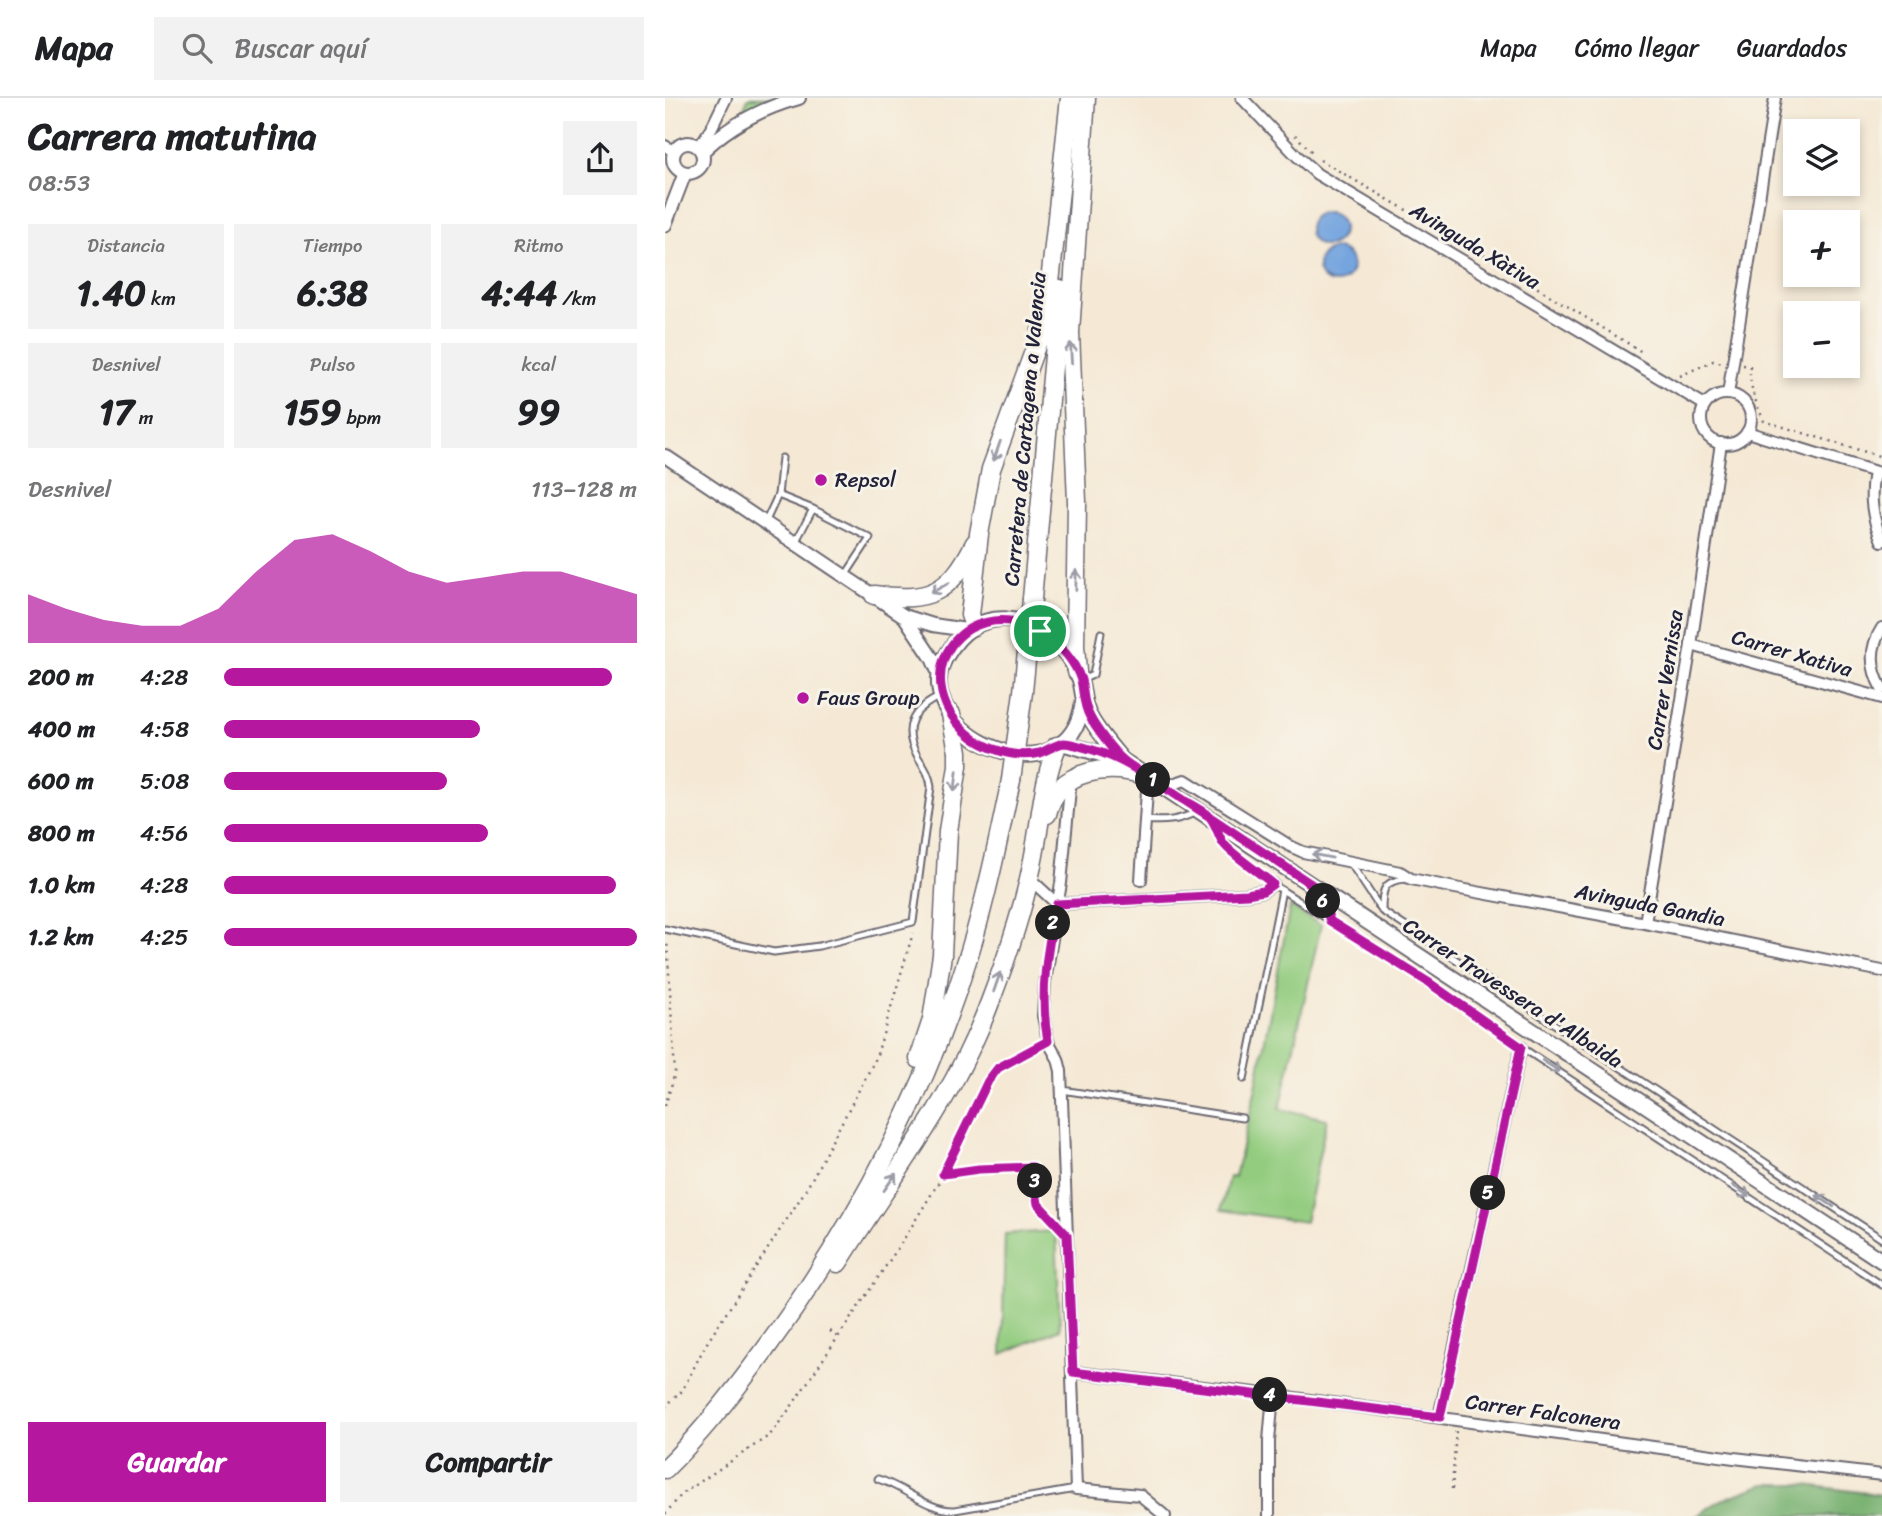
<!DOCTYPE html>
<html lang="es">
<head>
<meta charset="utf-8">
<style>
  body { margin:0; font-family:Sriracha,sans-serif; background:#f2f2f2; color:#202124; height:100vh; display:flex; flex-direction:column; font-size:26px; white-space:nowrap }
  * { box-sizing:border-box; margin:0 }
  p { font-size:23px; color:#757577 }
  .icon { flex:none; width:38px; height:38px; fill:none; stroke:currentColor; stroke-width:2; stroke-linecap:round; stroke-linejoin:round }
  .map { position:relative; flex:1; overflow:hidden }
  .drawer { display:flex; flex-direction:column; background:#fff; width:665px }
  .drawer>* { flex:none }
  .buttons { position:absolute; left:1118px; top:21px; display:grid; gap:14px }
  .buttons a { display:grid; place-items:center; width:77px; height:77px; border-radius:0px; background:#fff; box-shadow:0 4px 10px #0003; font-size:35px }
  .pin { position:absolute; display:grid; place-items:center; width:60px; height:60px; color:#fff; margin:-30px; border:4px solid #fff; border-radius:50%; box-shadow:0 2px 7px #0007 }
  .km { position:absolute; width:35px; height:35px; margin:-18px; border-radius:50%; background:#222; color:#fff; font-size:19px; line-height:35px; text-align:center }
  .round { display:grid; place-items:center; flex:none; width:74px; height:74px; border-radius:0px; background:#f2f2f2 }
  .head { display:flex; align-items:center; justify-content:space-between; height:119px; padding:0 28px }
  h1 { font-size:38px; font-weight:700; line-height:52px }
  .figures { display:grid; grid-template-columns:repeat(3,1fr); gap:10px; height:119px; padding:7px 28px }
  .figures div { display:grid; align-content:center; border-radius:0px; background:#f2f2f2; text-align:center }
  .figures b { font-size:35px; font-weight:700 }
  .figures small { font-size:19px; font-weight:400 }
  .figures p { font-size:19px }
  .chart { height:196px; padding:14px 28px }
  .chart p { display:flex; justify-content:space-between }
  .chart svg { width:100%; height:126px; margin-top:7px; fill:#b5179e; opacity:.7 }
  .button { display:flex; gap:14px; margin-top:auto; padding:14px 28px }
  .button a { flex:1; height:80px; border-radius:0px; background:#b5179e; color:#fff; font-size:28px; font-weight:700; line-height:80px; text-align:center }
  .button a+a { background:#f2f2f2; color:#202124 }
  ul { padding:0 28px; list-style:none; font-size:23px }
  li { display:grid; grid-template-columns:112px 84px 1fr; align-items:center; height:52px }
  li i { height:18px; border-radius:9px; background:#b5179e }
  header { display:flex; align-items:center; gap:42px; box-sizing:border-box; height:98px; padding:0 35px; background:#fff; border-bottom:2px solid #e0e0e0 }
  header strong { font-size:33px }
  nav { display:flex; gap:38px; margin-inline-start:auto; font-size:24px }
  .search { width:490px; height:63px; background:#f2f2f2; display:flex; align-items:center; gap:18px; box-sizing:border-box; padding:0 24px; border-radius:0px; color:#757577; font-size:26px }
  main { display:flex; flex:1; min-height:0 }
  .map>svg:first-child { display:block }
  .green { fill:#93cc7f; stroke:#5a775d; stroke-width:2 }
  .forest { fill:#76b06e; stroke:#4c6954; stroke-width:2 }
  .water { fill:#75a4de; stroke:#4c638c; stroke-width:2 }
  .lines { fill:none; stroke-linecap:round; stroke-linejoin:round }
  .service-casing { stroke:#6c6871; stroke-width:9 }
  .minor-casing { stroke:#6c6871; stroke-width:14 }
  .tertiary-casing { stroke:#6c6871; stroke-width:16 }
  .secondary-casing { stroke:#6c6871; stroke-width:18 }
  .trunk-casing { stroke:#6c6871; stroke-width:21 }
  .path { stroke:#6c6871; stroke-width:2.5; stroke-dasharray:2 5; stroke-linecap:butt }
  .service { stroke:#fff; stroke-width:5 }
  .minor { stroke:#fff; stroke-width:10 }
  .tertiary { stroke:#fff; stroke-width:12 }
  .secondary { stroke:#fff; stroke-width:14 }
  .trunk { stroke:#fff; stroke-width:18 }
  .trunk-bridge-casing { stroke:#6c6871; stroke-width:21; stroke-linecap:butt }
  .trunk-bridge { stroke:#fff; stroke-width:18 }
  .oneway { stroke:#9c9ca7 }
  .route-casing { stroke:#fff; stroke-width:14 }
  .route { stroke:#b5179e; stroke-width:9 }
  .poi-dot { fill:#b5179e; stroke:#f7f3e8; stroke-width:2.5 }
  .labels { text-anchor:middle; stroke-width:6; stroke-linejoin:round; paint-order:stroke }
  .street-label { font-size:21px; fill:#22223b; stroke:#f7f3e8 }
  .poi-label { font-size:21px; fill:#22223b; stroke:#f7f3e8; text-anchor:start }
</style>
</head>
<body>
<header>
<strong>Mapa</strong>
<div class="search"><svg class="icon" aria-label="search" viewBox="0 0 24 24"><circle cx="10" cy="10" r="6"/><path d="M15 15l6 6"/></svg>Buscar aquí</div>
<nav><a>Mapa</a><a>Cómo llegar</a><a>Guardados</a></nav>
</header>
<main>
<section class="drawer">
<div class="head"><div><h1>Carrera matutina</h1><p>08:53</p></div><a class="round"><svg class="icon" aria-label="share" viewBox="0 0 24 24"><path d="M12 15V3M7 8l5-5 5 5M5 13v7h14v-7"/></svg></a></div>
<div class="figures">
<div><p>Distancia</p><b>1.40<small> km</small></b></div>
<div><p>Tiempo</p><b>6:38</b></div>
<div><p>Ritmo</p><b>4:44<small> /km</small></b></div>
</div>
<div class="figures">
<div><p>Desnivel</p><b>17<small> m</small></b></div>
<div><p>Pulso</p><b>159<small> bpm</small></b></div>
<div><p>kcal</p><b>99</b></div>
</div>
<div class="chart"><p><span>Desnivel</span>113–128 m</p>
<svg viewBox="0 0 160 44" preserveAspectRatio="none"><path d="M0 44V27L10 32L20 36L30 38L40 38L50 32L60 19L70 8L80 6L90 12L100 19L110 23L120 21L130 19L140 19L150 23L160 27V44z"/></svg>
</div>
<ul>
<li><b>200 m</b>4:28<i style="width:94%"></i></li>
<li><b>400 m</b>4:58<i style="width:62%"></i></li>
<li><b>600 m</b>5:08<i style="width:54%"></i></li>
<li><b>800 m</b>4:56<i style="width:64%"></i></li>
<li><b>1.0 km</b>4:28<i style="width:95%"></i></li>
<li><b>1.2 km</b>4:25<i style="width:100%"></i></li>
</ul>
<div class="button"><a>Guardar</a><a>Compartir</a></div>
</section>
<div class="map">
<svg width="1217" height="1418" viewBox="0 0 1217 1418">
  <rect width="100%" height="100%" fill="#f7f3e8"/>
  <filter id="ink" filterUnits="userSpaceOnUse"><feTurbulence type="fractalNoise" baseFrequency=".0143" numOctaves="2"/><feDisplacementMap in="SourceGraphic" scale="14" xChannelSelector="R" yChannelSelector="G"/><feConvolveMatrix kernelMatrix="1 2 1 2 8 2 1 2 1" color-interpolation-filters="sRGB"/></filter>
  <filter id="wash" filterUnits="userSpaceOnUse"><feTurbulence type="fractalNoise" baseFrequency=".00686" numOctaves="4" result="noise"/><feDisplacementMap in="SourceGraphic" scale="28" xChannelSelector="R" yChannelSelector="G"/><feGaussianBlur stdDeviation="1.57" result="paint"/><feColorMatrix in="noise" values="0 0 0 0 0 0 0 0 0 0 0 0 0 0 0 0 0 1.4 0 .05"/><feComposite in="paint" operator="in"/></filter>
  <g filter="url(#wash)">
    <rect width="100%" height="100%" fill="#f5e9d5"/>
    <g class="green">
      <polygon points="83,0 115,0 77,16"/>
      <polygon points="625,809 656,827 615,1011 662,1021 640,1124 556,1112 564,1079 570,1079 591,989"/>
      <polygon points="391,1133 395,1231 337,1256 340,1136"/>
    </g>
    <polygon class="forest" points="1099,1386 1134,1386 1217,1397 1217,1418 1032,1418 1054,1403"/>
    <g class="water">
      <circle cx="661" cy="131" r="17"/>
      <circle cx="670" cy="168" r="17"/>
    </g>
  </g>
  <g filter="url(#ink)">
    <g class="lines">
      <g class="service-casing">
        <g id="service">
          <polyline points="113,397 148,411"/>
          <polyline points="100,425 113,397 117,360"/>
          <polyline points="130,445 148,411 205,440 180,478"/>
          <polyline points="416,582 428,577 436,535"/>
          <path d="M479,722c19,2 35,1 52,-8"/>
          <polyline points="549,728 560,749 612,789 763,885 856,949 1217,1187"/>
          <polyline points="686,766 717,813 1217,1141"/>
          <polyline points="657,798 665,822"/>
          <path d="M717,813c0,-22 1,-31 26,-32"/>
          <path d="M0,831l109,23 45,-6 94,-24 18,-135c-1,-12 -7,-20 -13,-30 -17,-29 -6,-48 23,-61"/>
          <polyline points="579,981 617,792"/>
          <polyline points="397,992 577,1020"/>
          <path d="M213,1381c27,8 50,32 77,31l121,-21"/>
        </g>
      </g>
      <g class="minor-casing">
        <g id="minor">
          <polyline points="577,0 632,58 652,76 1040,307"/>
          <polyline points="0,48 10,54"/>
          <polyline points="34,49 47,29 61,0"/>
          <polyline points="1063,296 1110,0"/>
          <circle cx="1061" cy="321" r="25"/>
          <polyline points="1082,334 1217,376"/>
          <path d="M1209,374c-5,25 -2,45 8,69"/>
          <path d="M1217,530c-13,20 -12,40 0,61"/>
          <polyline points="1026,547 1217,600"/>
          <polyline points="499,689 520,682 625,748 638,754 735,774 746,781 790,790 980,825 1217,873"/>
          <polyline points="405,691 396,785 380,884 378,918 383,943 393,961 396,973 411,1391 475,1397 500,1418"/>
          <polyline points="364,780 392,806"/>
          <polyline points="476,782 483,678"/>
          <polyline points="392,806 582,796 598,793 608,786"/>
          <polyline points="980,825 1026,547 1056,345"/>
          <polyline points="408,1274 608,1297 1069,1360 1217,1377"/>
          <polyline points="774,1319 856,949"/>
          <polyline points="604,1418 604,1343 608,1297"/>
        </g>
      </g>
      <g class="tertiary-casing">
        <g id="tertiary">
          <circle cx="23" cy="60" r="15"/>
          <path d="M37,54c26,-26 61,-44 97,-54"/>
          <polyline points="0,127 20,75"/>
          <polyline points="0,358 239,518 268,527 301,532"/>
          <polyline points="239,518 267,560 275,578"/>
        </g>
      </g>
      <g class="secondary-casing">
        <g id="secondary">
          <path d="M418,604c-15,106 -177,31 -138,-44 7,-12 15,-24 28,-31 41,-23 90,9 106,50 5,13 3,27 11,40 8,15 21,29 32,43"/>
          <polyline points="397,645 457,662 1217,1163"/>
        </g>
      </g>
      <g class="trunk-casing">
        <g id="trunk">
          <path d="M209,497c55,7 75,0 101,-52"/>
          <polyline points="367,501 395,191"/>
          <polyline points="309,528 305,517 314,436 326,371 375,237 383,203 405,0"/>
          <polyline points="412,574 410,548 412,404 405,234 421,0"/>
          <path d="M382,716c11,-47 63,-50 101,-38"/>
          <polyline points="254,961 267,922 277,857 283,733 293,668 293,654 286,616"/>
          <path d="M173,1165c53,-85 117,-166 152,-261 18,-47 35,-97 44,-147 7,-37 9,-74 23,-109"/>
          <path d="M0,1371c37,-36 69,-77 99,-118 89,-121 162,-257 206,-400 17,-56 29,-114 41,-171"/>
        </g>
      </g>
      <g class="path">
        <polyline points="630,37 648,55"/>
        <polyline points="655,62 819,157 977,254"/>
        <path d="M1078,267l7,1c-1,21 6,37 14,55l118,36"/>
        <polyline points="1015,278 1048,263 1058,265"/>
        <polyline points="0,1008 10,975 2,842"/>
        <polyline points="278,1076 314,1071 367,1069 373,1106 389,1124"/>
        <polyline points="165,1233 173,1239"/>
        <polyline points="0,1309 17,1293 40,1248 142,1090 211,960 248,835"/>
        <polyline points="787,1391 791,1332"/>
        <polyline points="0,1416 17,1396 105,1337 126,1309 237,1144 282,1071 323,983 333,970 374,948"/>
      </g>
      <use href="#service" class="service"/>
      <use href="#minor" class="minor"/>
      <use href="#tertiary" class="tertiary"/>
      <use href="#secondary" class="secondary"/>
      <use href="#trunk" class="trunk"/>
      <g class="trunk-bridge-casing">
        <polyline id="trunk-bridge" points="346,682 358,594 367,501"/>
      </g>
      <use href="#trunk-bridge" class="trunk-bridge"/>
    </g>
    <defs><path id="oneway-shaft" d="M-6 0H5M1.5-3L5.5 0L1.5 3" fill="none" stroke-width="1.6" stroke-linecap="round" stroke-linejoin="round" transform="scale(1.75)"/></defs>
    <g class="oneway">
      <use href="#oneway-shaft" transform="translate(406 255) rotate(-93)"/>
      <use href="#oneway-shaft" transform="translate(332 353) rotate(109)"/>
      <use href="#oneway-shaft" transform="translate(411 482) rotate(-89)"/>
      <use href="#oneway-shaft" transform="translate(275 490) rotate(150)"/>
      <use href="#oneway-shaft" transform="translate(291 683) rotate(97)"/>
      <use href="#oneway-shaft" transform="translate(657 758) rotate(-169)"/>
      <use href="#oneway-shaft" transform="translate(332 884) rotate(-71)"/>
      <use href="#oneway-shaft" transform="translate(886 968) rotate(33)"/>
      <use href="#oneway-shaft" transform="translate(225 1084) rotate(-55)"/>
      <use href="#oneway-shaft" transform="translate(1076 1093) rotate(34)"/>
      <use href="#oneway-shaft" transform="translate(1160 1103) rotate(-147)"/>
    </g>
  </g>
  <g class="lines" filter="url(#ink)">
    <g class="route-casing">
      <path id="route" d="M375,533c-77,-40 -135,45 -74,101 18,17 49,27 74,21 7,-3 17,-9 24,-10 7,0 18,4 26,6 35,10 62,30 92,50 8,5 20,10 27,17 7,7 9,20 15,28 6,9 39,31 49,40l-10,7 -16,3 -190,10c-10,44 -18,92 -9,137l-50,27 -10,13 -45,93 36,-5 53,-2 6,37 29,31 6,137 367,45 81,-370 -93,-65 -98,-61 -10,-31 -110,-73c-20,-13 -40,-26 -60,-39 -9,-6 -19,-11 -27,-18 -10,-9 -27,-31 -33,-43 -7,-12 -6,-24 -9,-37 -7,-21 -23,-37 -41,-49"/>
    </g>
    <use href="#route" class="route"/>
  </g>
  <g class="poi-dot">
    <circle cx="156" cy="382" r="7"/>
    <circle cx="138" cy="600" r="7"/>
  </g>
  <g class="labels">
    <g class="street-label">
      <text transform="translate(810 148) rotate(31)" y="7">Avinguda Xàtiva</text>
      <text transform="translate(360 331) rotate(-85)" y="7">Carretera de Cartagena a Valencia</text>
      <text transform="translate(1127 555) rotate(16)" y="7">Carrer Xativa</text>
      <text transform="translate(1000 582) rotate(-81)" y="7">Carrer Vernissa</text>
      <text transform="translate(985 807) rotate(11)" y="7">Avinguda Gandia</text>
      <text transform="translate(848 895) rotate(33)" y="7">Carrer Travessera d'Albaida</text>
      <text transform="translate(878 1314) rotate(8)" y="7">Carrer Falconera</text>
    </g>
    <g class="poi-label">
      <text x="170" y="389">Repsol</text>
      <text x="152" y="607">Faus Group</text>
    </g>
  </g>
</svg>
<div class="buttons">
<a><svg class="icon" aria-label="layers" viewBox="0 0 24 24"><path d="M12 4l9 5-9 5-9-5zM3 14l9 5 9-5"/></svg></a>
<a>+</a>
<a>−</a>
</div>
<div class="pin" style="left:375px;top:533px;background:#1e9e55"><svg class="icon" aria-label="arrive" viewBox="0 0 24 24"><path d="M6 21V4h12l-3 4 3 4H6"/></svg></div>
<b class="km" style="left:488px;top:682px">1</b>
<b class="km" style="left:388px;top:825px">2</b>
<b class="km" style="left:370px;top:1083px">3</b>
<b class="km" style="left:605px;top:1297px">4</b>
<b class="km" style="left:823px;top:1095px">5</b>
<b class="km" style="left:658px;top:803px">6</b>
</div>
</main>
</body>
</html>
